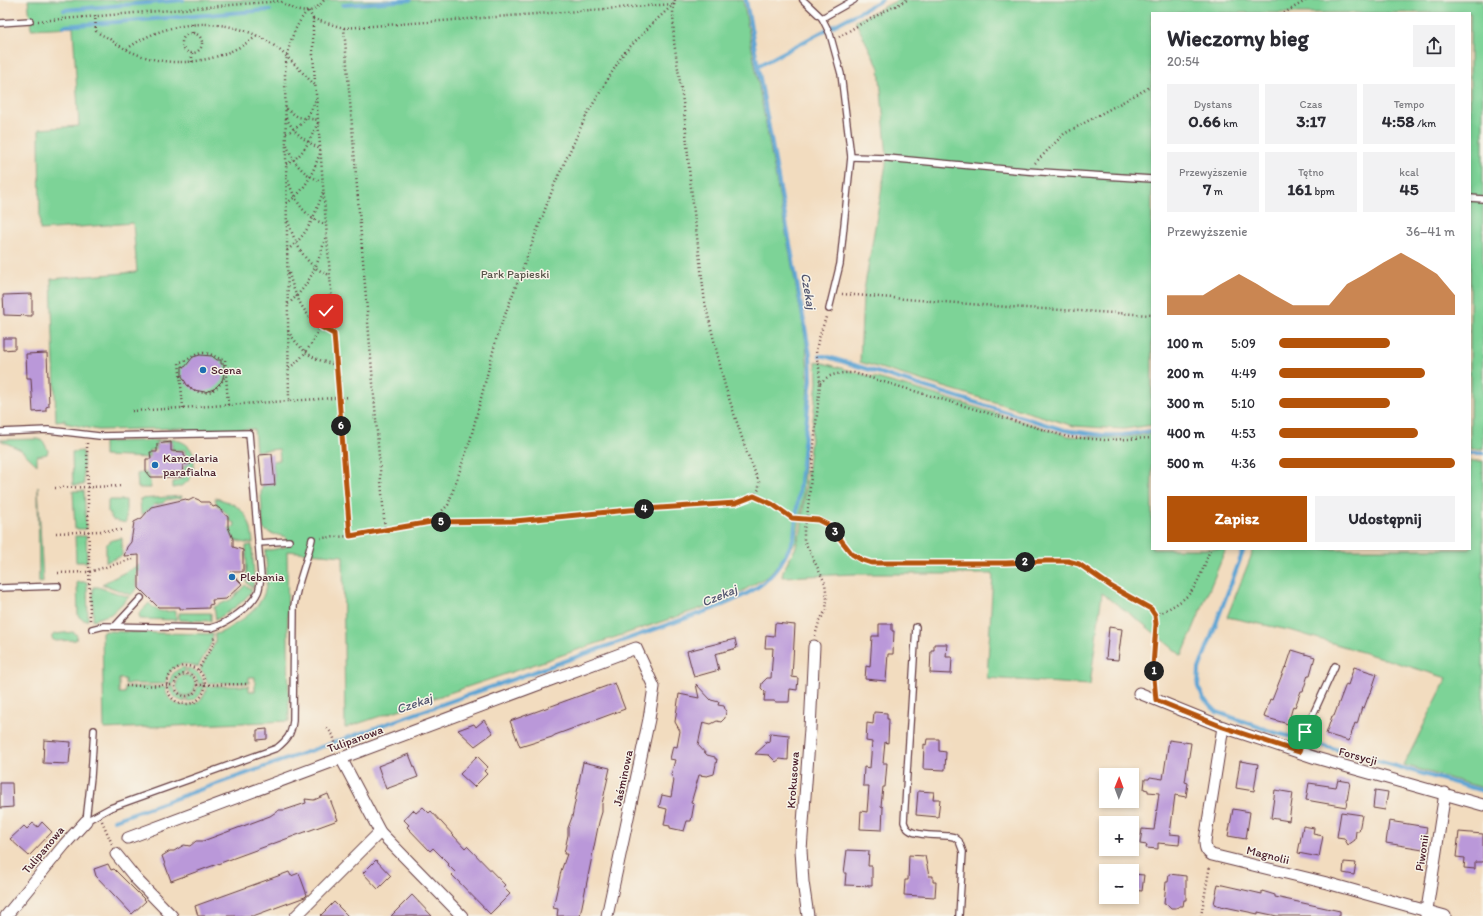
<!DOCTYPE html>
<html lang="pl">
<head>
<meta charset="utf-8">
<style>
  body { margin:0; font-family:Itim,sans-serif; background:#f2f2f3; color:#2b2b33; height:100vh; display:flex; flex-direction:column; font-size:15px; white-space:nowrap }
  * { box-sizing:border-box; margin:0 }
  p { font-size:13px; color:#7c7c81 }
  .icon { flex:none; width:22px; height:22px; fill:none; stroke:currentColor; stroke-width:2; stroke-linecap:round; stroke-linejoin:round }
  .map { position:relative; flex:1; overflow:hidden }
  .drawer { position:absolute; left:1151px; top:12px; width:320px; height:538px; display:flex; flex-direction:column; background:#fff; border-radius:0px; box-shadow:0 2px 6px #0003 }
  .drawer>* { flex:none }
  .needle { width:26px; rotate:1deg }
  .tools { position:absolute; left:1099px; top:768px; display:grid; gap:8px }
  .tools a { display:grid; place-items:center; width:40px; height:40px; border-radius:0px; background:#fff; box-shadow:0 2px 6px #0003; font-size:20px }
  .pin { position:absolute; display:grid; place-items:center; width:34px; height:34px; color:#fff; margin:-17px; border-radius:8px; box-shadow:0 2px 6px #0006 }
  .km { position:absolute; width:20px; height:20px; margin:-10px; border-radius:50%; background:#222; color:#fff; font-size:11px; line-height:20px; text-align:center }
  .round { display:grid; place-items:center; flex:none; width:42px; height:42px; border-radius:0px; background:#f2f2f3 }
  .summary { display:flex; align-items:center; justify-content:space-between; height:68px; padding:0 16px }
  h1 { font-size:22px; font-weight:800; line-height:30px }
  .stats { display:grid; grid-template-columns:repeat(3,1fr); gap:6px; height:68px; padding:4px 16px }
  .stats div { display:grid; align-content:center; border-radius:0px; background:#f2f2f3; text-align:center }
  .stats b { font-size:17px; font-weight:800 }
  .stats small { font-size:11px; font-weight:400 }
  .stats p { font-size:11px }
  .chart { height:112px; padding:8px 16px }
  .chart p { display:flex; justify-content:space-between }
  .chart svg { width:100%; height:72px; margin-top:4px; fill:#b45309; opacity:.7 }
  .cta { display:flex; gap:8px; margin-top:auto; padding:8px 16px }
  .cta a { flex:1; height:46px; border-radius:0px; background:#b45309; color:#fff; font-size:16px; font-weight:800; line-height:46px; text-align:center }
  .cta a+a { background:#f2f2f3; color:#2b2b33 }
  ul { padding:0 16px; list-style:none; font-size:13px }
  li { display:grid; grid-template-columns:64px 48px 1fr; align-items:center; height:30px }
  li i { height:10px; border-radius:5px; background:#b45309 }
  .map>svg:first-child { display:block }
  .green { fill:#7dd397; stroke:#647961 }
  .lines { fill:none; stroke-linecap:round; stroke-linejoin:round }
  .stream { stroke:#5ea5d4; stroke-width:4 }
  .building { fill:#ba98d9 }
  .lane-casing { stroke:#633b41; stroke-width:8 }
  .street-casing { stroke:#633b41; stroke-width:13 }
  .path { stroke:#633b41; stroke-width:2.5; stroke-dasharray:1 3; stroke-linecap:butt }
  .lane { stroke:#fff; stroke-width:5.5 }
  .street { stroke:#fff; stroke-width:11 }
  .route-casing { stroke:#fff; stroke-width:8 }
  .route { stroke:#b45309; stroke-width:5 }
  .poi-dot { fill:#1f6fb2; stroke:#f7f3e8; stroke-width:1.5 }
  .labels { text-anchor:middle; stroke-width:3; stroke-linejoin:round; paint-order:stroke }
  .park-label { font-size:12px; fill:#59554b; stroke:#f7f3e8 }
  .poi-label { font-size:12px; fill:#4a1f2b; stroke:#f7f3e8; text-anchor:start }
  .street-label { font-size:12px; fill:#4a1f2b; stroke:#f7f3e8 }
  .water-label { font-size:13px; font-style:italic; fill:#52556f; stroke:#f7f3e8 }
</style>
</head>
<body>
<div class="map">
<svg width="1483" height="916" viewBox="0 0 1483 916">
  <rect width="100%" height="100%" fill="#f7f3e8"/>
  <filter id="ink" filterUnits="userSpaceOnUse"><feTurbulence type="fractalNoise" baseFrequency=".025" numOctaves="2"/><feDisplacementMap in="SourceGraphic" scale="8" xChannelSelector="R" yChannelSelector="G"/><feConvolveMatrix kernelMatrix="1 2 1 2 8 2 1 2 1" color-interpolation-filters="sRGB"/></filter>
  <filter id="wash" filterUnits="userSpaceOnUse"><feTurbulence type="fractalNoise" baseFrequency=".012" numOctaves="4" result="noise"/><feDisplacementMap in="SourceGraphic" scale="16" xChannelSelector="R" yChannelSelector="G"/><feGaussianBlur stdDeviation="0.9" result="paint"/><feColorMatrix in="noise" values="0 0 0 0 0 0 0 0 0 0 0 0 0 0 0 0 0 1.4 0 .05"/><feComposite in="paint" operator="in"/></filter>
  <g filter="url(#wash)">
    <rect width="100%" height="100%" fill="#f2dcbf"/>
    <g class="green">
      <path d="M28,0h715l63,342 2,35 -5,123 -6,41 -29,35 -39,23 -384,129 -2,-172 -56,-5 2,170 -185,8 -2,-96 4,-2 51,2 56,1 -1,8 -14,25c-17,-7 -29,-1 -33,17h-40v-5h-6v14h6v-6h40c3,26 39,24 42,-1h42v5h6v-14h-6v6h-42l-2,-8 -5,-6 15,-26v-9c8,-1 15,-7 22,-11 32,-21 32,-37 28,-72l21,-4v-10l-16,-4 -7,-4 -2,-37 1,-2v-4l13,-1 -2,-24 7,-1 -1,-11 -23,2 -2,-22 -68,2 -1,-3 -87,2 -33,-7v-3l-9,1 -5,-142 86,-7 -4,-49 -93,7 -1,-101 40,-3 -6,-99 -42,2z"/>
      <polygon points="898,0 1483,0 1483,449 1470,449 1470,13 1152,13 1152,425 1124,429 1074,426 860,362 863,296 887,158 879,68 855,21"/>
      <polygon points="816,361 923,391 1069,436 1120,438 1152,434 1152,549 1226,549 1182,656 1142,623 1102,593 1090,685 987,678 993,574 855,574 782,577 783,571 795,549 801,531 817,382"/>
      <path d="M173,438c5,3 12,4 16,9 8,8 6,27 -2,35 -4,4 -9,5 -14,6v-6l4,-1 3,-3h4v-13h4v-8l-3,-3v-4h-13v-9l-16,1v8h-7v8l-45,-2v-14l68,-2z"/>
      <polygon points="37,439 43,441 48,450 47,454 37,456 37,465 21,450 0,440"/>
      <polygon points="83,451 84,485 73,485 72,452"/>
      <polygon points="1470,461 1483,461 1483,788 1404,765 1447,678 1293,631 1227,617 1254,549 1470,549"/>
      <polygon points="145,472 149,476 151,488 138,488 137,474"/>
      <polygon points="38,486 43,582 39,583"/>
      <polygon points="73,491 84,491 86,529 75,529"/>
      <polygon points="182,496 181,498 166,500 163,503 153,505 154,508 148,509 144,514 141,514 140,499"/>
      <path d="M215,498c27,6 36,18 38,45h-8l-11,-3 -1,-4 -3,-1v-7l4,-1 1,-4 -6,-2v-5c-5,-4 -6,-8 -12,-11z"/>
      <polygon points="108,500 126,500 126,523 113,520 108,512"/>
      <polygon points="75,536 86,536 87,562 76,562"/>
      <polygon points="122,538 122,556 106,562 106,545 112,540"/>
      <polygon points="252,545 254,576 253,588 247,583 246,546"/>
      <polygon points="143,563 143,564 136,573 136,586 138,588 131,595 102,584"/>
      <polygon points="77,582 87,582 88,620 83,620 78,616"/>
      <path d="M245,585l7,5c-9,14 -23,21 -36,30l-2,-13 18,-8z"/>
      <polygon points="93,587 98,587 129,597 111,614 93,620"/>
      <path d="M149,603c10,11 13,8 27,8v9l-36,-1 -1,-5z"/>
      <polygon points="179,613 211,613 211,621 179,620"/>
      <polygon points="73,632 77,635 76,640 56,641 52,639 52,636 54,634"/>
      <path d="M185,667v5l-8,4 -4,8h-4c1,-9 6,-15 16,-17z"/>
      <path d="M187,668c9,1 15,7 17,16h-6l-2,-7 -9,-5z"/>
      <polygon points="184,675 192,676 196,684 194,691 187,696 180,694 176,686 178,678"/>
      <path d="M168,686h5l4,8 8,3v5c-9,-2 -14,-7 -17,-16z"/>
      <path d="M198,686h6c-2,9 -7,14 -17,16v-5l8,-4z"/>
    </g>
    <g class="lines">
      <g class="stream">
        <polyline points="343,5 410,0"/>
        <polyline points="64,10 183,0"/>
        <polyline points="64,26 270,10"/>
        <polyline points="758,66 882,0"/>
        <polyline points="820,356 825,356 1064,430 1102,435 1122,435 1152,431"/>
        <polyline points="1470,453 1483,453"/>
        <polyline points="1244,549 1199,669 1198,687 1204,699 1217,712 1273,732 1292,737"/>
        <polyline points="1314,743 1483,791"/>
        <path d="M114,820l601,-212c41,-16 62,-28 79,-71l17,-158 -1,-24 -64,-355"/>
      </g>
    </g>
    <g id="blocks">
      <g class="building">
        <polygon points="32,294 32,316 4,315 3,295"/>
        <polygon points="3,338 15,338 15,349 3,350"/>
        <polygon points="47,353 49,406 46,407 46,411 33,412 31,378 27,378 26,354"/>
        <polygon points="200,355 212,356 217,360 221,360 221,364 224,364 224,374 222,381 214,389 205,392 194,390 187,385 182,376 182,366 185,367 193,357"/>
        <polygon points="171,442 171,451 184,452 184,455 191,464 183,464 182,477 151,477 146,471 146,459 151,459 150,452 157,452 157,444"/>
        <polygon points="272,454 275,485 262,486 259,455"/>
        <polygon points="194,498 199,500 201,502 209,502 213,507 216,506 223,511 223,513 228,517 228,527 233,539 233,547 243,550 243,572 230,572 242,584 226,599 212,600 213,604 209,605 209,608 180,609 180,607 158,607 139,588 139,555 124,556 127,547 131,542 134,522 142,518 151,507 186,499 188,501"/>
        <polygon points="775,623 795,625 792,677 798,678 797,690 790,689 789,702 776,702 774,701 764,701 765,692 761,688 762,683 767,678 771,678 773,648 765,648 766,635 774,636"/>
        <polygon points="879,624 892,624 892,631 894,631 893,654 888,654 886,681 865,679 866,666 870,667 872,636 879,636"/>
        <polygon points="1109,627 1122,629 1118,660 1106,659"/>
        <polygon points="735,639 737,648 715,654 719,670 694,677 687,651"/>
        <polygon points="934,644 947,644 946,657 952,657 951,674 930,673 931,650 934,650"/>
        <polygon points="1292,650 1315,657 1310,675 1308,675 1303,691 1301,691 1295,707 1293,706 1288,724 1264,717 1270,699 1272,700 1285,667 1286,668"/>
        <polygon points="1354,667 1377,674 1371,692 1370,692 1364,708 1362,707 1357,724 1355,723 1349,741 1326,734 1332,716 1334,716 1346,684 1348,685"/>
        <polygon points="615,683 625,709 555,735 552,737 520,747 510,721"/>
        <polygon points="696,684 711,700 719,702 718,705 724,706 726,712 725,718 721,722 717,721 711,724 703,722 698,745 707,755 715,757 715,759 717,759 714,774 707,776 699,775 691,803 694,804 691,821 687,821 684,831 670,828 670,826 664,825 667,809 659,807 662,795 671,797 674,780 671,775 675,760 670,759 673,746 677,747 680,731 675,722 679,694 699,698"/>
        <polygon points="874,712 887,713 887,719 889,719 888,743 885,742 883,763 887,763 885,787 883,787 881,806 883,807 882,830 860,829 861,811 867,812 869,786 863,786 864,767 870,768 872,742 866,741 867,723 873,724"/>
        <polygon points="484,720 493,733 475,746 458,730 474,724 476,727"/>
        <polygon points="267,729 267,739 257,740 257,730"/>
        <polygon points="770,733 789,735 788,760 780,759 776,762 769,755 755,754 765,745 766,741 769,742"/>
        <polygon points="927,739 939,739 939,751 946,752 945,770 923,769 924,744 926,745"/>
        <polygon points="44,740 71,742 69,764 43,763"/>
        <polygon points="1169,740 1191,743 1185,782 1188,783 1186,797 1175,795 1170,834 1180,835 1179,845 1158,843 1158,849 1146,848 1147,845 1140,844 1142,829 1154,830 1159,793 1148,792 1148,790 1144,789 1145,779 1149,779 1150,777 1163,779"/>
        <polygon points="409,754 418,777 386,789 378,766"/>
        <polygon points="477,756 488,767 484,771 487,774 474,787 460,774"/>
        <polygon points="1240,761 1258,764 1254,791 1236,788"/>
        <polygon points="583,762 610,768 602,804 602,812 599,822 580,916 557,916 558,909 553,908 561,871 567,854 564,854 568,835 568,828 572,817"/>
        <polygon points="1338,780 1350,782 1346,807 1306,800 1309,783 1336,787"/>
        <polygon points="0,783 12,783 13,807 0,808"/>
        <polygon points="1275,790 1293,793 1289,821 1271,818"/>
        <polygon points="1375,790 1388,792 1385,810 1373,808"/>
        <polygon points="918,791 934,792 933,799 940,799 938,817 916,815"/>
        <polygon points="328,794 338,820 171,881 162,856 170,851 174,851 184,845 190,846 196,841 203,841 270,816 279,810 285,810 306,803 305,799 314,800"/>
        <polygon points="423,807 429,813 431,811 465,848 467,846 505,885 503,887 510,894 490,914 452,875 455,872 448,865 449,864 433,848 430,851 407,827 409,825 404,820 413,810 416,813"/>
        <polygon points="1233,809 1250,812 1246,839 1228,836"/>
        <polygon points="1341,812 1362,815 1359,831 1356,831 1355,840 1348,845 1344,838 1337,837"/>
        <polygon points="1389,821 1427,827 1423,849 1386,843"/>
        <polygon points="42,822 52,832 29,856 10,839 24,826 27,829 33,823 38,827"/>
        <polygon points="1303,826 1314,828 1313,834 1323,836 1319,857 1298,853"/>
        <polygon points="1459,832 1483,834 1483,862 1475,862 1475,869 1464,868 1465,858 1456,857"/>
        <polygon points="847,850 869,851 868,866 872,866 872,886 845,885 846,873 844,873"/>
        <polygon points="909,855 925,856 929,876 933,876 933,882 936,882 935,897 904,895 905,880 908,880"/>
        <polygon points="376,860 391,876 378,889 363,873"/>
        <polygon points="1344,862 1356,863 1354,875 1343,873"/>
        <polygon points="108,864 111,870 114,869 146,901 132,914 96,876 94,869"/>
        <polygon points="289,872 291,876 299,873 307,895 305,897 253,916 198,916 195,906"/>
        <polygon points="1132,874 1144,875 1142,891 1132,890"/>
        <polygon points="1169,874 1186,876 1186,900 1184,900 1183,906 1180,906 1176,908 1171,908 1168,905 1164,904 1166,882 1168,882"/>
        <polygon points="1218,884 1262,894 1262,891 1275,895 1275,897 1340,911 1340,916 1277,916 1258,912 1258,914 1220,906 1214,904"/>
        <polygon points="412,895 432,916 391,916"/>
        <polygon points="334,902 348,916 320,916"/>
      </g>
    </g>
  </g>
  <g filter="url(#ink)">
    <use href="#blocks" fill-opacity="0" stroke="#633b41" stroke-width="1"/>
    <g class="lines">
      <g class="lane-casing">
        <g id="lane">
          <polyline points="803,0 822,18 830,34 841,74 851,157 840,264 829,309"/>
          <polyline points="822,18 854,0"/>
          <polyline points="0,23 30,21"/>
          <polyline points="851,157 887,158 1026,171 1152,179"/>
          <polyline points="1470,198 1483,199"/>
          <path d="M0,432l48,-2 51,6 150,-3 12,143c-1,5 -1,11 -3,16 -6,14 -31,32 -47,36l-107,-2 -12,3"/>
          <polyline points="258,543 289,541"/>
          <polyline points="0,588 58,586"/>
          <polyline points="115,626 141,598"/>
          <path d="M916,627l-12,195c1,3 2,6 5,8 7,6 30,5 40,6l5,1 5,4 4,11 -4,64"/>
          <polyline points="1299,752 1305,732 1335,666"/>
          <path d="M86,821l24,-13 167,-60c11,-9 14,-13 16,-27l1,-115c3,-23 13,-44 18,-67"/>
          <polyline points="86,821 91,777 94,730"/>
        </g>
      </g>
      <g class="street-casing">
        <g id="street">
          <polyline points="1139,693 1223,727 1316,758 1483,805"/>
          <path d="M1223,727l-18,114c0,7 1,10 7,14l115,28 118,33"/>
          <polyline points="341,758 380,832 462,916"/>
          <polyline points="128,838 636,648 654,687 649,719 607,916"/>
          <polyline points="116,854 137,880 172,916"/>
          <polyline points="6,916 65,844 86,821"/>
          <polyline points="296,916 380,832"/>
          <polyline points="808,916 803,882 801,850 810,729 814,646"/>
          <polyline points="1426,916 1445,793"/>
        </g>
      </g>
      <g class="path">
        <polyline points="675,0 673,11 674,42 684,109 690,179 705,303 725,386 747,453 759,482 759,489 754,496 773,504 792,518 818,520 830,526 852,554 862,560 871,563 1006,563 1046,561 1068,561 1079,564 1112,587 1151,609 1155,615 1156,625 1153,667 1155,687"/>
        <path d="M307,11c-15,19 -20,38 -22,62l4,328 60,-4"/>
        <polyline points="309,11 313,19 313,55 350,536 321,538"/>
        <polyline points="1284,13 1307,0"/>
        <path d="M95,15l1,16c4,4 10,5 15,9 44,32 103,28 146,-4"/>
        <polyline points="313,19 344,28 385,530"/>
        <path d="M38,21l242,-20c15,10 30,18 44,-1"/>
        <polyline points="192,24 192,33"/>
        <polyline points="344,28 674,4"/>
        <circle cx="192" cy="43" r="10"/>
        <polyline points="839,37 857,26 907,0"/>
        <path d="M127,49c37,-28 91,-33 133,-12 22,11 37,31 55,48"/>
        <polyline points="192,53 192,62"/>
        <polyline points="286,109 298,117 318,120"/>
        <path d="M286,118c10,17 17,21 34,31"/>
        <path d="M286,133c16,-6 24,-18 30,-34"/>
        <path d="M287,145c6,18 17,31 35,36"/>
        <polyline points="1035,163 1064,134 1152,86"/>
        <path d="M286,164c18,-7 24,-26 32,-41"/>
        <path d="M287,177c6,20 17,42 39,47"/>
        <path d="M286,203c19,-10 27,-31 34,-50"/>
        <path d="M288,221c7,22 17,46 42,54"/>
        <path d="M287,250c21,-14 28,-36 36,-58"/>
        <path d="M289,273c6,25 19,52 45,61"/>
        <polyline points="842,294 1008,307 1152,315"/>
        <path d="M288,304c22,-18 31,-42 38,-69"/>
        <path d="M288,331c14,21 24,29 49,34"/>
        <path d="M289,368c26,-18 33,-47 41,-74"/>
        <path d="M180,376c14,22 35,23 46,-2"/>
        <path d="M820,383c10,-10 20,-10 34,-10l214,64 37,3 47,-2"/>
        <path d="M183,408l-4,-46c11,-1 13,-8 24,-9 10,0 12,6 22,6l3,46"/>
        <polyline points="132,411 289,401"/>
        <polyline points="87,443 90,620"/>
        <polyline points="55,488 121,486"/>
        <polyline points="431,522 448,505 470,441 497,336 555,183 587,114 623,54 654,22 674,4"/>
        <polyline points="56,533 121,530"/>
        <polyline points="350,536 431,522 515,521 629,510 736,503 754,496"/>
        <polyline points="58,573 89,572 133,559"/>
        <path d="M1155,615c13,-6 26,-12 35,-22 9,-11 16,-31 20,-44"/>
        <polyline points="815,636 819,622 826,610 827,599 825,583 804,540 804,528 807,519 820,383 819,368 817,359 816,351 818,341 826,317"/>
        <circle cx="186" cy="685" r="19"/>
        <polyline points="198,670 214,643 214,637"/>
        <circle cx="186" cy="685" r="11"/>
        <polyline points="197,685 248,684"/>
        <polyline points="126,686 174,685"/>
        <polyline points="327,728 333,735 337,749"/>
        <polyline points="102,821 112,844"/>
        <polyline points="1201,916 1210,865"/>
      </g>
      <use href="#lane" class="lane"/>
      <use href="#street" class="street"/>
    </g>
  </g>
  <g class="lines" filter="url(#ink)">
    <g class="route-casing">
      <polyline id="route" points="326,311 321,327 334,334 350,536 431,522 515,521 629,510 736,503 754,496 772,504 792,518 818,520 830,526 852,554 862,560 871,563 1006,563 1046,561 1068,561 1079,564 1112,587 1151,609 1155,615 1156,624 1153,667 1156,700 1223,727 1299,752 1305,732"/>
    </g>
    <use href="#route" class="route"/>
  </g>
  <g class="poi-dot">
    <circle cx="203" cy="370" r="4"/>
    <circle cx="155" cy="465" r="4"/>
    <circle cx="232" cy="577" r="4"/>
  </g>
  <g class="labels">
    <g class="park-label">
      <text x="515" y="278">Park Papieski</text>
    </g>
    <g class="poi-label">
      <text x="211" y="374">Scena</text>
      <text x="163" y="462">Kancelaria<tspan x="163" dy="14">parafialna</tspan></text>
      <text x="240" y="581">Plebania</text>
    </g>
    <g class="street-label">
      <text transform="translate(355 739) rotate(-20)" y="4">Tulipanowa</text>
      <text transform="translate(1358 756) rotate(15)" y="4">Forsycji</text>
      <text transform="translate(623 778) rotate(-78)" y="4">Jaśminowa</text>
      <text transform="translate(793 780) rotate(-86)" y="4">Krokusowa</text>
      <text transform="translate(43 850) rotate(-50)" y="4">Tulipanowa</text>
      <text transform="translate(1422 853) rotate(-81)" y="4">Piwonii</text>
      <text transform="translate(1268 855) rotate(14)" y="4">Magnolii</text>
    </g>
    <g class="water-label">
      <text transform="translate(809 291) rotate(80)" y="5">Czekaj</text>
      <text transform="translate(719 595) rotate(-23)" y="5">Czekaj</text>
      <text transform="translate(414 703) rotate(-19)" y="5">Czekaj</text>
    </g>
  </g>
</svg>
<div class="tools">
<a><svg class="needle" viewBox="-14 -14 28 28"><path d="M0-13l5 13h-10z" fill="#e53935"/><path d="M0 13l5-13h-10z" fill="#7c7c81"/></svg></a>
<a>+</a>
<a>−</a>
</div>
<div class="pin" style="left:1305px;top:732px;background:#1e9e55"><svg class="icon" aria-label="arrive" viewBox="0 0 24 24"><path d="M6 21V4h12l-3 4 3 4H6"/></svg></div>
<div class="pin" style="left:326px;top:311px;background:#d93025"><svg class="icon" aria-label="check" viewBox="0 0 24 24"><path d="M5 12l5 5 9-10"/></svg></div>
<b class="km" style="left:1154px;top:671px">1</b>
<b class="km" style="left:1025px;top:562px">2</b>
<b class="km" style="left:835px;top:532px">3</b>
<b class="km" style="left:644px;top:509px">4</b>
<b class="km" style="left:441px;top:522px">5</b>
<b class="km" style="left:341px;top:426px">6</b>
<section class="drawer">
<div class="summary"><div><h1>Wieczorny bieg</h1><p>20:54</p></div><a class="round"><svg class="icon" aria-label="share" viewBox="0 0 24 24"><path d="M12 15V3M7 8l5-5 5 5M5 13v7h14v-7"/></svg></a></div>
<div class="stats">
<div><p>Dystans</p><b>0.66<small> km</small></b></div>
<div><p>Czas</p><b>3:17</b></div>
<div><p>Tempo</p><b>4:58<small> /km</small></b></div>
</div>
<div class="stats">
<div><p>Przewyższenie</p><b>7<small> m</small></b></div>
<div><p>Tętno</p><b>161<small> bpm</small></b></div>
<div><p>kcal</p><b>45</b></div>
</div>
<div class="chart"><p><span>Przewyższenie</span>36–41 m</p>
<svg viewBox="0 0 160 44" preserveAspectRatio="none"><path d="M0 44V32L10 32L20 32L30 25L40 19L50 25L60 32L70 38L80 38L90 38L100 25L110 19L120 12L130 6L140 12L150 19L160 32V44z"/></svg>
</div>
<ul>
<li><b>100 m</b>5:09<i style="width:63%"></i></li>
<li><b>200 m</b>4:49<i style="width:83%"></i></li>
<li><b>300 m</b>5:10<i style="width:63%"></i></li>
<li><b>400 m</b>4:53<i style="width:79%"></i></li>
<li><b>500 m</b>4:36<i style="width:100%"></i></li>
</ul>
<div class="cta"><a>Zapisz</a><a>Udostępnij</a></div>
</section>
</div>
</body>
</html>
